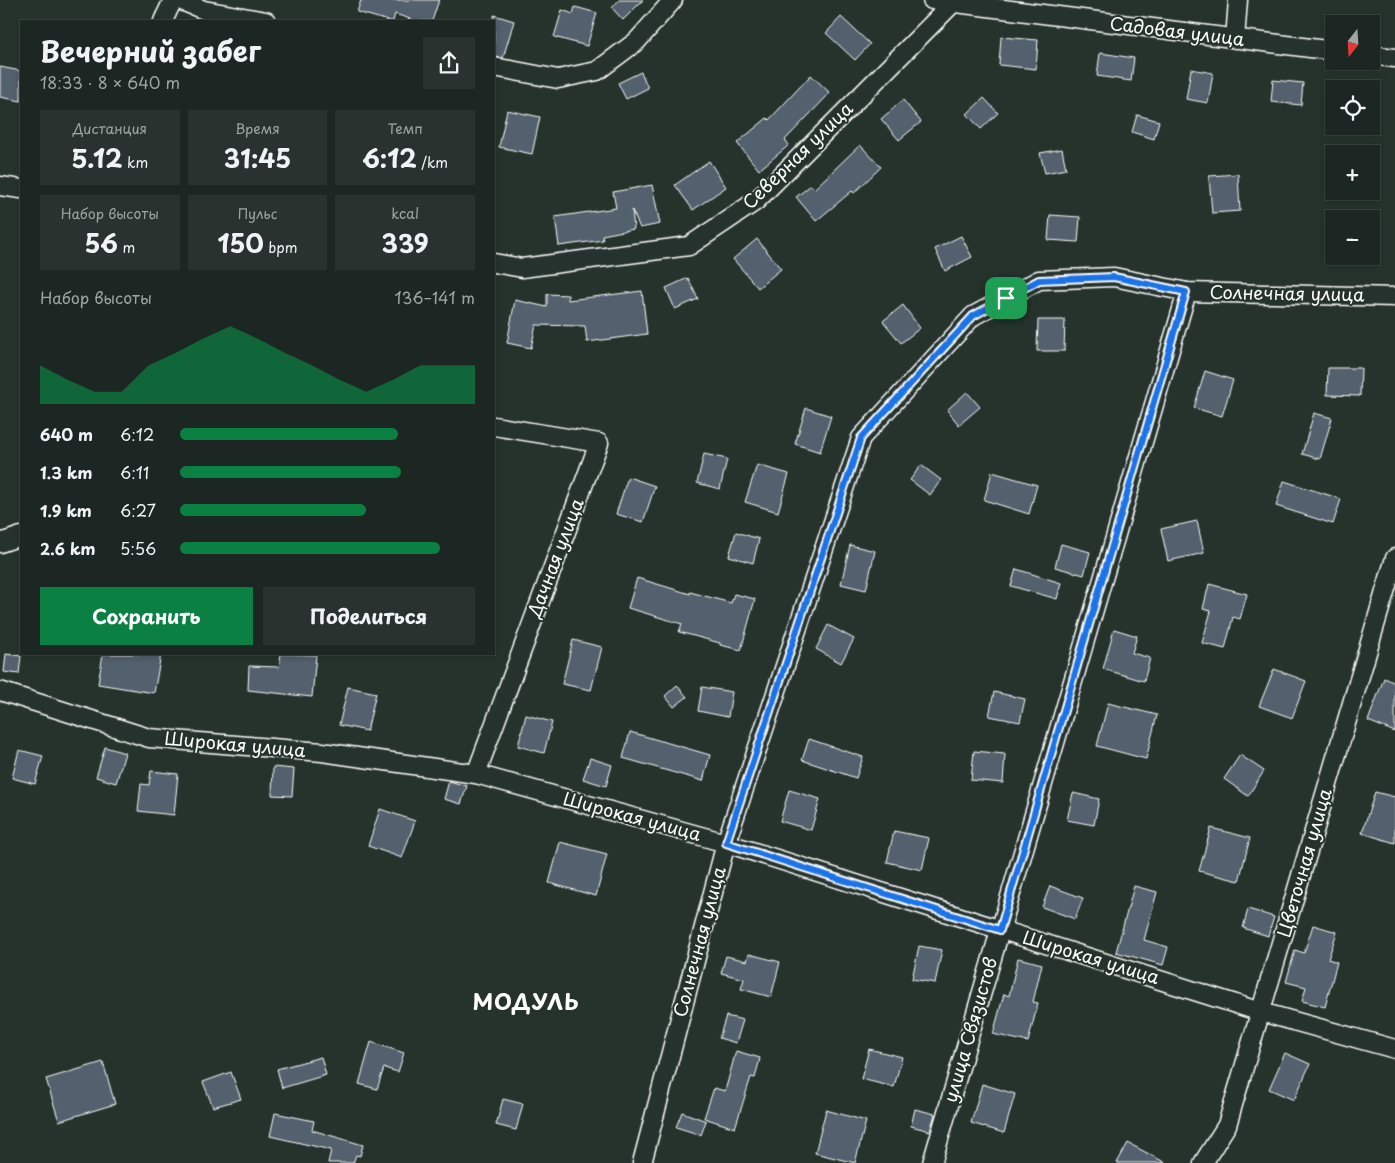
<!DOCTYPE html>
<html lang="ru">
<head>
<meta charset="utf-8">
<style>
  body { margin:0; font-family:"Playpen Sans",sans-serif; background:#29322f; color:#f1f3f6; height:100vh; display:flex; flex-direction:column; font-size:19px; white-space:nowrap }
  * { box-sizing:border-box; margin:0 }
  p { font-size:16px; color:#a0a5a5 }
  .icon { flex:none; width:28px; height:28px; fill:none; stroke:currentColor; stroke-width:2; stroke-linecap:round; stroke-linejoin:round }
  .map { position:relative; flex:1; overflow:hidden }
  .side { position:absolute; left:20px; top:20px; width:475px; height:635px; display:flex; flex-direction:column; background:#1c2622; border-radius:0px; box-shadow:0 2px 8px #0003,0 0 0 1px #3a4340 }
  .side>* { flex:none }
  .needle { width:32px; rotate:197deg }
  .tools { position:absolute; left:1325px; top:15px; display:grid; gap:10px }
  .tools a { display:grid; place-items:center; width:55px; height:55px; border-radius:0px; background:#1c2622; box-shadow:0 2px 8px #0003,0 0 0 1px #3a4340; font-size:25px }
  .pin { position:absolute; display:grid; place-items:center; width:42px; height:42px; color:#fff; margin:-21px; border-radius:10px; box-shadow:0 2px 8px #0006 }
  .round { display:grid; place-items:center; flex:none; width:52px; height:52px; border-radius:0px; background:#29322f }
  .summary { display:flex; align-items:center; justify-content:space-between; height:85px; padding:0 20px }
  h1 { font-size:28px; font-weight:700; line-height:38px }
  .figures { display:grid; grid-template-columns:repeat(3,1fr); gap:8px; height:85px; padding:5px 20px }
  .figures div { display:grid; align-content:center; border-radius:0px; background:#29322f; text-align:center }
  .figures b { font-size:25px; font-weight:700 }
  .figures small { font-size:14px; font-weight:400 }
  .figures p { font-size:14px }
  .chart { height:140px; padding:10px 20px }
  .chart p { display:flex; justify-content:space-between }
  .chart svg { width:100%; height:90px; margin-top:5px; fill:#0b8043; opacity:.7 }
  .action { display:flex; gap:10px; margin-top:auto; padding:10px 20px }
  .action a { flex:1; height:58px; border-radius:0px; background:#0b8043; color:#fff; font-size:20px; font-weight:700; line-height:58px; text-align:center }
  .action a+a { background:#29322f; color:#f1f3f6 }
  ul { padding:0 20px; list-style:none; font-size:16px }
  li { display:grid; grid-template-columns:80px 60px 1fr; align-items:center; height:38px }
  li i { height:12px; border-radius:6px; background:#0b8043 }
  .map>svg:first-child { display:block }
  .building { fill:#52616d; stroke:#fff }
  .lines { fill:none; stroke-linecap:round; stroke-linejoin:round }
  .minor-casing { stroke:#fff; stroke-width:21 }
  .minor { stroke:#26332d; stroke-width:18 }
  .route-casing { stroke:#fff; stroke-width:10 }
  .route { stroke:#1a73e8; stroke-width:6 }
  .labels { text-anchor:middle; stroke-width:4; stroke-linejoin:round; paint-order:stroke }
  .street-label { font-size:18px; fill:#fff; stroke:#26332d }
  .district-label { font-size:22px; font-weight:bold; letter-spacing:1px; fill:#fff; stroke:#26332d }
</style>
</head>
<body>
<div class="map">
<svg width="1395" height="1163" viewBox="0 0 1395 1163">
  <rect width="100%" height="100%" fill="#26332d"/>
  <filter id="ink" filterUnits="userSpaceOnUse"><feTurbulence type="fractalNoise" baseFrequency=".02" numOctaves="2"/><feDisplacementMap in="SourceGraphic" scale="10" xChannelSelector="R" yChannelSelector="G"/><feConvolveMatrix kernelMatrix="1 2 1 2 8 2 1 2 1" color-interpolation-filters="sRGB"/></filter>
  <g filter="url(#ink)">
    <g class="building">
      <polygon points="361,0 439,0 432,21 416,21 395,14 393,21 389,21 357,12"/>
      <polygon points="619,0 643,0 623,20 612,8"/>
      <polygon points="575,7 597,13 587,46 554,37 562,10 573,14"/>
      <polygon points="494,15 514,21 503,58 494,57"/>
      <polygon points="841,17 870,44 855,60 826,33"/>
      <polygon points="1001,37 1038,40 1036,69 999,65"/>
      <polygon points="1100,53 1134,58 1131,81 1097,76"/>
      <polygon points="0,67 21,71 21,101 0,97"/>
      <polygon points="1191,69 1213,73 1208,103 1186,99"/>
      <polygon points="641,72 648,88 626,99 618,83"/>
      <polygon points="811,75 830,93 785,140 789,145 759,170 737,143 767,118 769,120"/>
      <polygon points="1273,80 1303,83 1301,105 1271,102"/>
      <polygon points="984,98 998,113 981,129 967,114"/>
      <polygon points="903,100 921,122 899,140 881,119"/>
      <polygon points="507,110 540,117 532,154 499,147"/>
      <polygon points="1137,115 1159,121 1154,139 1132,132"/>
      <polygon points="860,145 881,167 854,193 852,191 816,221 796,197 811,185 814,189"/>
      <polygon points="1062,149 1066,169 1045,173 1040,153"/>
      <polygon points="709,161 726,187 693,210 675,185"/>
      <polygon points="1238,174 1240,211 1212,213 1209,176"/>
      <polygon points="652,185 660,224 640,228 632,210 634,229 602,235 603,240 559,246 555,217 616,208 613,192"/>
      <polygon points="1050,215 1080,217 1078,242 1048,240"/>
      <polygon points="961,236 972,257 945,271 935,249"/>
      <polygon points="757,239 781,269 758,288 733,259"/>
      <polygon points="688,278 698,299 675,309 666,288"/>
      <polygon points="642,291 647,334 587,342 585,326 536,325 531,348 507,343 515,300 547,307 547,294 568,295 568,300"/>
      <polygon points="903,305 920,328 901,343 883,321"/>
      <polygon points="1038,320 1065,320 1064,351 1037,351"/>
      <polygon points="1328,368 1361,368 1360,396 1327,395"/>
      <polygon points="1205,371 1233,380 1222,416 1194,408"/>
      <polygon points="967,392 980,407 959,425 947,410"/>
      <polygon points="806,408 831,416 820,452 795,444"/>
      <polygon points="1314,413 1332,418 1320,459 1302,454"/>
      <polygon points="704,454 727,459 720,489 697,483"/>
      <polygon points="757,465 789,474 778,512 745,502"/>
      <polygon points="921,465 941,480 930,495 910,480"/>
      <polygon points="992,472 1037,485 1029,514 984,500"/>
      <polygon points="628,477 655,486 643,522 616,514"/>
      <polygon points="1284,481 1341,499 1333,524 1276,506"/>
      <polygon points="1197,521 1204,553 1168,561 1161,529"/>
      <polygon points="736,532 759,539 753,563 729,556"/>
      <polygon points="1061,544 1090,552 1084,575 1055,567"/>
      <polygon points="850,545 875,551 866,590 841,584"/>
      <polygon points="1016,569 1061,583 1057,599 1011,586"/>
      <polygon points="637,578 690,594 690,592 731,603 734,594 755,599 741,650 720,645 720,643 679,632 682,624 628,608"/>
      <polygon points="1209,584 1247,594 1240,619 1233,617 1225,649 1202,643 1211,611 1203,609"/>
      <polygon points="828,625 854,639 841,663 816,649"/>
      <polygon points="1114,629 1137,636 1132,653 1150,658 1144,681 1103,669"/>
      <polygon points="573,640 602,647 591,690 562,684"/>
      <polygon points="6,654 21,656 19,674 4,672"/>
      <polygon points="103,654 161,654 154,693 98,684"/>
      <polygon points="281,654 316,655 312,697 248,690 249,666 279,667"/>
      <polygon points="1274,669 1306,681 1292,718 1259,706"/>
      <polygon points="1384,678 1395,683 1395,732 1368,721"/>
      <polygon points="677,685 687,697 674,707 665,696"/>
      <polygon points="348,687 376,693 367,731 339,725"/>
      <polygon points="702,687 732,692 728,717 698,711"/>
      <polygon points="994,692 1025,699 1020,722 989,716"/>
      <polygon points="1108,703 1157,715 1146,759 1097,746"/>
      <polygon points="526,715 552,722 544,753 518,746"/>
      <polygon points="630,732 710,755 703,781 623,758"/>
      <polygon points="809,739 863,757 856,778 802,760"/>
      <polygon points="105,747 125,753 116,783 96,777"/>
      <polygon points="19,750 43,756 35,784 12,778"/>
      <polygon points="974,751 1005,754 1003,783 971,780"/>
      <polygon points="1240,755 1264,771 1248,796 1224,779"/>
      <polygon points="590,758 612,765 606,786 583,779"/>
      <polygon points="273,767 294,769 292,796 272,795"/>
      <polygon points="151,771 178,774 174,815 138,811 141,784 149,785"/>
      <polygon points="449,781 467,786 461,804 444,799"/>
      <polygon points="789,790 820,799 811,830 780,821"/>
      <polygon points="1375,792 1395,797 1395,843 1362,833"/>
      <polygon points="1073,793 1099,799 1094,825 1067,820"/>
      <polygon points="380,809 415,821 402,858 368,846"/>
      <polygon points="1211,828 1250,838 1239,881 1199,871"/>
      <polygon points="894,831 929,838 922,870 887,862"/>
      <polygon points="560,842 607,854 596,896 549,883"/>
      <polygon points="1050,886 1083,898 1075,919 1042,907"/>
      <polygon points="1134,886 1157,892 1144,940 1168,947 1163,965 1116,952"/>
      <polygon points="1248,909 1274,917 1268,936 1243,928"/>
      <polygon points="1313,925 1337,932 1328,959 1337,962 1325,1007 1302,1001 1306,987 1286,982 1295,950 1304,953"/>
      <polygon points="919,946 942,950 935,983 912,979"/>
      <polygon points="749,954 780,962 771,997 741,989 744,979 721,973 726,956 747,961"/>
      <polygon points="1018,958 1042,964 1033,1002 1038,1003 1028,1042 993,1034 1004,994 1009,996"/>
      <polygon points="726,1016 743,1020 736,1043 719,1038"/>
      <polygon points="371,1042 404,1053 398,1072 384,1068 377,1089 359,1084"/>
      <polygon points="869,1049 902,1057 894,1087 861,1079"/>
      <polygon points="736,1051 760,1058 755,1078 751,1077 735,1128 704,1118 714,1088 725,1091"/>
      <polygon points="1285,1053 1310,1064 1294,1100 1269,1089"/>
      <polygon points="321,1057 326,1075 282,1088 277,1069"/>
      <polygon points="103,1062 115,1104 59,1121 46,1079"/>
      <polygon points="231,1072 241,1099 213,1107 203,1082"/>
      <polygon points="982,1084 1015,1094 1004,1133 971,1123"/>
      <polygon points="503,1099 523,1104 516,1130 496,1125"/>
      <polygon points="915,1109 935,1114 930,1131 911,1126"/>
      <polygon points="826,1110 866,1121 855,1163 815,1153"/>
      <polygon points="682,1112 706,1121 701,1135 676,1127"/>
      <polygon points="275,1113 314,1121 312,1130 363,1145 360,1156 356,1155 353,1163 328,1163 331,1150 270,1136"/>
      <polygon points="1128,1143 1166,1163 1117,1163"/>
    </g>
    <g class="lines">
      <g class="minor-casing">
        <g id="minor">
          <polyline points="179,0 204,10 266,21"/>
          <polyline points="932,0 1334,51"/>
          <polyline points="163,21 173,0"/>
          <polyline points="1235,39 1238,0"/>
          <polyline points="1371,55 1395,58"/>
          <polyline points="494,67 558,79 597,71 637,41 673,0"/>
          <polyline points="0,186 21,189"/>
          <polyline points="494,263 522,268 689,246 756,201 953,3"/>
          <polyline points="0,543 21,536"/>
          <polyline points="0,691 149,738 322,752 476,774 726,843 1261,1012 1395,1049"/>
          <polyline points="476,774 599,443 494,426"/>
          <polyline points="642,1163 726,843 861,438 973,316 1039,280 1114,277 1187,292 1395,297"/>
          <polyline points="932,1163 1187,292"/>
          <polyline points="1203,1163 1227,1125 1395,558"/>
        </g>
      </g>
      <use href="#minor" class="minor"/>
    </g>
  </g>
  <g class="lines" filter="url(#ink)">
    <g class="route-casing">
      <polygon id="route" points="1114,277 1186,292 1000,930 726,843 861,438 973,316 1039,280"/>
    </g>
    <use href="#route" class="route"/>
  </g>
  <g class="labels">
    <g class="street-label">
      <text transform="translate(1177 32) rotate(7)" y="6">Садовая улица</text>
      <text transform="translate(798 156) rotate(-44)" y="6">Северная улица</text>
      <text transform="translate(1287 294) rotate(1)" y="6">Солнечная улица</text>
      <text transform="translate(556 558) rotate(-69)" y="6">Дачная улица</text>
      <text transform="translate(235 745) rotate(5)" y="6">Широкая улица</text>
      <text transform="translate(632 817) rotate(15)" y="6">Широкая улица</text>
      <text transform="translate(1305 863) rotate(-74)" y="6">Цветочная улица</text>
      <text transform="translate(700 942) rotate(-75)" y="6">Солнечная улица</text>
      <text transform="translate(1091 958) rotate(17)" y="6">Широкая улица</text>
      <text transform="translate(971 1030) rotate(-74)" y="6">улица Связистов</text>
    </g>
    <g class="district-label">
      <text x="526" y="1010">МОДУЛЬ</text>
    </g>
  </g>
</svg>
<div class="tools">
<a><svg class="needle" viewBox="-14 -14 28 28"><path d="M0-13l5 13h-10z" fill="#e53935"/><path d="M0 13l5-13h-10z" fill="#a0a5a5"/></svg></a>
<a><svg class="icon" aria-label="locate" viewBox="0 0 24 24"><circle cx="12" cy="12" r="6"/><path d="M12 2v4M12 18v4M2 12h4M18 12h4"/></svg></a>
<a>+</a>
<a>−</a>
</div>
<div class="pin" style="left:1006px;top:298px;background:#1e9e55"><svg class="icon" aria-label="arrive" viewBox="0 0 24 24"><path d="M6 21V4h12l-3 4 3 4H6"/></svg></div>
<section class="side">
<div class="summary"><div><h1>Вечерний забег</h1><p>18:33 · 8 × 640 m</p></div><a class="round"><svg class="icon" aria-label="share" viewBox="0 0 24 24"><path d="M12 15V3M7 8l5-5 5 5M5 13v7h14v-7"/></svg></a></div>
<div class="figures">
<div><p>Дистанция</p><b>5.12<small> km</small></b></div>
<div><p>Время</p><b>31:45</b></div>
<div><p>Темп</p><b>6:12<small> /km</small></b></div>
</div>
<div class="figures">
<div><p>Набор высоты</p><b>56<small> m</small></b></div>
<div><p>Пульс</p><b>150<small> bpm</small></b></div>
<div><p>kcal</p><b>339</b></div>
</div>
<div class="chart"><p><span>Набор высоты</span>136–141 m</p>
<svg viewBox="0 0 160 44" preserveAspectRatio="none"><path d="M0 44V25L10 32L20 38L30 38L40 25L50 19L60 12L70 6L80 12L90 19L100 25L110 32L120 38L130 32L140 25L150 25L160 25V44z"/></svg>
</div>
<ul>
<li><b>640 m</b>6:12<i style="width:74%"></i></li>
<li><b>1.3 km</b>6:11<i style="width:75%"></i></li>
<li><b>1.9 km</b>6:27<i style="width:63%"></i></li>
<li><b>2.6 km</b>5:56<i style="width:88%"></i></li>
</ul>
<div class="action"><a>Сохранить</a><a>Поделиться</a></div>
</section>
</div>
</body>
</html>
